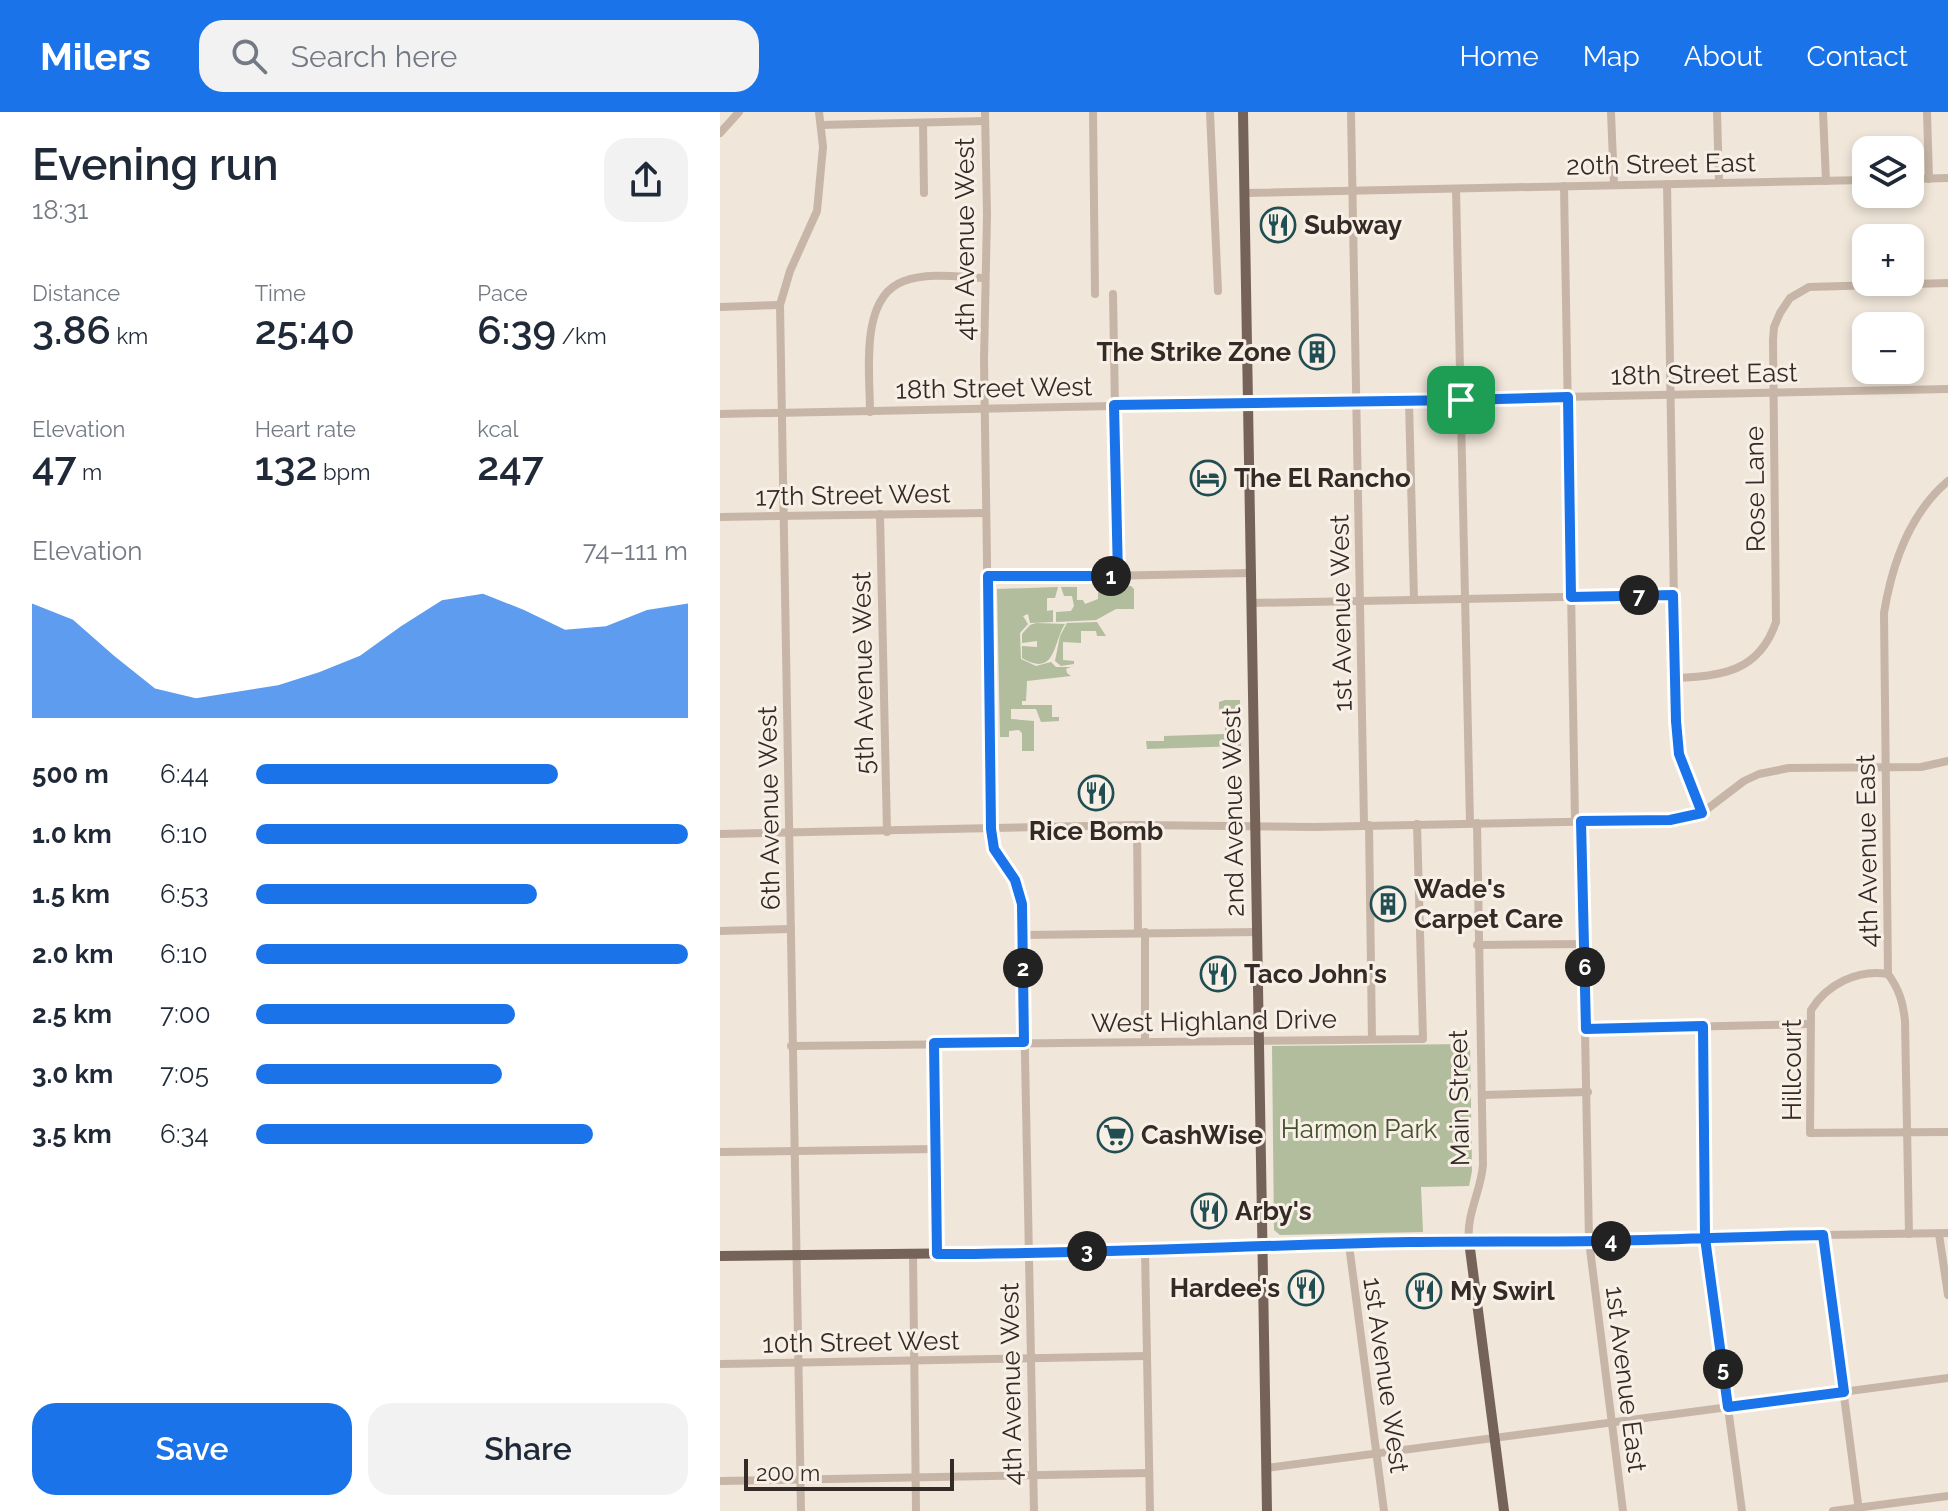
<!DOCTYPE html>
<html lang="en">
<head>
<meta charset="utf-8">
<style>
  body { margin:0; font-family:Raleway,sans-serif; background:#f2f2f3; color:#1f2937; height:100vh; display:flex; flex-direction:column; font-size:30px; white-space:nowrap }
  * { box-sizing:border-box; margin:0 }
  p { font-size:26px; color:#747a83 }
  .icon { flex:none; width:44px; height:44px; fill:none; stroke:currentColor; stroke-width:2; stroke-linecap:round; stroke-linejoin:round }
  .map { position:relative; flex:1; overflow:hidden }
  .details { display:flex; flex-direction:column; background:#fff; width:720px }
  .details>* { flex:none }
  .controls { position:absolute; left:1132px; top:24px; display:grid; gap:16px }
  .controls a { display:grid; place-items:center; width:72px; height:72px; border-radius:16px; background:#fff; box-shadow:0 4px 12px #0003; font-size:40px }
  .scale { position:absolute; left:24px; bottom:20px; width:210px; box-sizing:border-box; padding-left:8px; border:4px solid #342b27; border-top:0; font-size:22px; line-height:28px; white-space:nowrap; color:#342b27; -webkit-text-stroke:6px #f8f0e6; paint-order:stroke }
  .pin { position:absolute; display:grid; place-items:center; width:68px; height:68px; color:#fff; margin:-34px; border-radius:16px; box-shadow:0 4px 12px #0006 }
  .km { position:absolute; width:40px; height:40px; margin:-20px; border-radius:50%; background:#222; color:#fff; font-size:22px; line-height:40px; text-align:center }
  .round { display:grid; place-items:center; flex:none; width:84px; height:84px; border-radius:24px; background:#f2f2f3 }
  .head { display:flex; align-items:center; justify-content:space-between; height:136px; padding:0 32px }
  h1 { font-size:44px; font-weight:600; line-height:60px }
  .stats { display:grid; grid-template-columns:repeat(3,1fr); gap:12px; height:136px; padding:8px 32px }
  .stats div { display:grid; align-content:center }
  .stats b { font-size:40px; font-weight:600 }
  .stats small { font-size:22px; font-weight:400 }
  .stats p { font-size:22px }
  .chart { height:224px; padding:16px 32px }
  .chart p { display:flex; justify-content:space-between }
  .chart svg { width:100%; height:144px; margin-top:8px; fill:#1a73e8; opacity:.7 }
  .cta { display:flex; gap:16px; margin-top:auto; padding:16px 32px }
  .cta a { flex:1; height:92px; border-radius:24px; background:#1a73e8; color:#fff; font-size:32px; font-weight:600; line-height:92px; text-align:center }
  .cta a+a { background:#f2f2f3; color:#1f2937 }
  ul { padding:0 32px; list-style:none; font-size:26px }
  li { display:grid; grid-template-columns:128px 96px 1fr; align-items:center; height:60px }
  li i { height:20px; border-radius:10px; background:#1a73e8 }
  header { display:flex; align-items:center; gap:48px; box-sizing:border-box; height:112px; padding:0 40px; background:#1a73e8; color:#fff }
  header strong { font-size:38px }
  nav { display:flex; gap:44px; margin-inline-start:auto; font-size:28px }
  .search { width:560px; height:72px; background:#f2f2f3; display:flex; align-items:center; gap:20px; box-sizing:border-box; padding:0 28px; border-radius:24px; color:#747a83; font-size:30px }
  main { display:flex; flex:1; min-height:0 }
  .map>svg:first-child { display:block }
  .green { fill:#b1bd9c }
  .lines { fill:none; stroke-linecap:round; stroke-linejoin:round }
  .minor { stroke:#c7b6a7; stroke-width:8 }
  .major { stroke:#756359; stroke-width:10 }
  .route-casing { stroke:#fff; stroke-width:16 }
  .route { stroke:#1a73e8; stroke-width:10 }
  .labels { text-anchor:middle; stroke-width:6; stroke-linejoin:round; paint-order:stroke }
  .street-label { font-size:26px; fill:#342b27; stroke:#f8f0e6 }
  .poi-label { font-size:26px; font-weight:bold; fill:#342b27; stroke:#f8f0e6; text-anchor:start }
  .park-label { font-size:26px; fill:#42502d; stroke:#f8f0e6 }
</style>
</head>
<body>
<header>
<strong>Milers</strong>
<div class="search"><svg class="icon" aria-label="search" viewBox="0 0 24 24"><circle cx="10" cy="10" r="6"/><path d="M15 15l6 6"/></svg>Search here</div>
<nav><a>Home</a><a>Map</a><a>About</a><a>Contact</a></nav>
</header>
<main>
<section class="details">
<div class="head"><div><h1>Evening run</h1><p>18:31</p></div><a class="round"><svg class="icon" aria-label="share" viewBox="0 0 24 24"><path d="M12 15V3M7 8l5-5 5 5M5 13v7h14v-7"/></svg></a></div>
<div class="stats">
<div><p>Distance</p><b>3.86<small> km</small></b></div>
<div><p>Time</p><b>25:40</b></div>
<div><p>Pace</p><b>6:39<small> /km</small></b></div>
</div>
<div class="stats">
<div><p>Elevation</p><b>47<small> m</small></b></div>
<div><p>Heart rate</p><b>132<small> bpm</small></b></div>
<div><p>kcal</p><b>247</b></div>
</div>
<div class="chart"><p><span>Elevation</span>74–111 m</p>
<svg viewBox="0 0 160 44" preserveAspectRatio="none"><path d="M0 44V9L10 14L20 25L30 35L40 38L50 36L60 34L70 30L80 25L90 16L100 8L110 6L120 11L130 17L140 16L150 11L160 9V44z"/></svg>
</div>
<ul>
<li><b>500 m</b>6:44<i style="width:70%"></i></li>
<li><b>1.0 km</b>6:10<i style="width:100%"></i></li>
<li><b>1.5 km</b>6:53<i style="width:65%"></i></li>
<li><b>2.0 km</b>6:10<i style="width:100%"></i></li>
<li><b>2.5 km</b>7:00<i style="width:60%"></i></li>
<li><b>3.0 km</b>7:05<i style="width:57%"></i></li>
<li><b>3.5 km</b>6:34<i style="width:78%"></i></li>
</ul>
<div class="cta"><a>Save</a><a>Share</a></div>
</section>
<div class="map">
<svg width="1228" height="1399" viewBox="0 0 1228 1399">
  <rect width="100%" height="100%" fill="#f0e6da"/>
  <g class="green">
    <polygon points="411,474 414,477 414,497 396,497 376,508 336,510 336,500 351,499 354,494 352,484 344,484 341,475 357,475 357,488 363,488 365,492 378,487 378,475"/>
    <polygon points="338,475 335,486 327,486 327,499 333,498 333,510 310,511 308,502 303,504 308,512 300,521 301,547 316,554 331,550 336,555 351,555 346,557 347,561 351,564 307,569 306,589 302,589 302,593 332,593 332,605 339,605 339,609 321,610 316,597 291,597 291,607 314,609 314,639 302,639 302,621 299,618 289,619 289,625 280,625 277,477"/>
    <polygon points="377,510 386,524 377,524 376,519 361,519 361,531 343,530 343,548 354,549 354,552 341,554 335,549 340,524 347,511"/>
    <path d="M316,511l29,1c-12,18 -9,54 -43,34v-12l15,1v-6l-15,2v-9l8,-9z"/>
    <polygon points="505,588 520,588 521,634 427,637 426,629 444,629 444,624 505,622 505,599 499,599 499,590"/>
    <polygon points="750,932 752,1059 749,1074 701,1075 703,1120 560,1123 554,1118 552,934"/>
  </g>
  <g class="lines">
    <g class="minor">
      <path d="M265,0l2,103 -3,145 7,469c3,29 26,47 31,75l12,607"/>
      <polyline points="373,0 375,182"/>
      <polyline points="490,0 498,179"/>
      <polyline points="631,0 644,713"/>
      <polyline points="891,0 894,73"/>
      <polyline points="997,0 999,71"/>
      <polyline points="1103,0 1106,69"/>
      <polyline points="1207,0 1209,67"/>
      <polyline points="203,11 204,81"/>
      <polyline points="101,13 265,9"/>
      <polyline points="0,21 19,0"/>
      <polyline points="1190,67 1228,66"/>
      <polyline points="947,72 956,609 964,658 982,701"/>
      <polyline points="844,74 855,709"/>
      <polyline points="736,77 750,711"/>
      <polyline points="525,81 1146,68"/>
      <polyline points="393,182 398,464"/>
      <polyline points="0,195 60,193"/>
      <polyline points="689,289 694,488"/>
      <path d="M150,300c0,-39 -11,-115 34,-131 24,-9 55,-4 81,-3"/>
      <polyline points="0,302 1228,277"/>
      <polyline points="160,402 167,720"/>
      <polyline points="0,405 266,401"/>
      <polyline points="268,464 332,465 532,461"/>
      <polyline points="531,491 953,483"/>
      <path d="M955,566c47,-2 84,-6 101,-56l-3,-282 1,-13 6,-14 10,-15 19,-11 139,-4"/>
      <polyline points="861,709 869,1129 903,1399"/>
      <path d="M757,711l6,342c-2,26 -17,50 -14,76l479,-8"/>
      <polyline points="417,713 418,820"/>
      <polyline points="649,713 652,927"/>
      <polyline points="0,722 417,713 594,715 950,708 982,701 1024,669 1039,662 1069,656 1201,655 1228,649"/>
      <polyline points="0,819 71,817"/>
      <polyline points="425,820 425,930"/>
      <polyline points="303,823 537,820"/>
      <polyline points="757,833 864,832"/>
      <path d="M1168,862c-30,-5 -61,10 -77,36l-1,123 138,-1"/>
      <polyline points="983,914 985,1126 1022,1399"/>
      <polyline points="866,917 1089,912"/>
      <polyline points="214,931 217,1142"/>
      <polyline points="71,934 703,927 697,712"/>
      <polyline points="762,983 868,980"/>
      <polyline points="0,1040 217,1037"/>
      <path d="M1189,1122l-4,-213c-2,-19 -6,-32 -17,-47l-4,-361c8,-49 25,-99 64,-132"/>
      <polyline points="1219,1122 1228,1183"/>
      <polyline points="1103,1123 1139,1399"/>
      <polyline points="629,1133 664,1399"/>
      <polyline points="425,1139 430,1399"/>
      <polyline points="193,1142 196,1399"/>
      <polyline points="0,1252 427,1244"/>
      <polyline points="546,1356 1228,1266"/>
      <polyline points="0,1369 429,1361"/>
      <polyline points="81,1399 60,193 70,159 97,99 103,35 99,0"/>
      <polyline points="1113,1399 1228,1384"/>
    </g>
    <g class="major">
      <polyline points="523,0 547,1399"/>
      <polyline points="0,1144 425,1139 749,1129 784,1399"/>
    </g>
  </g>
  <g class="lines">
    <g class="route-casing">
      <path id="route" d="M741,288l-347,5 4,171h-130l3,253 3,20 21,31 7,24 2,138 -90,1 3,211c158,0 316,-9 473,-12 63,-1 126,0 188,-1 75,-1 150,-5 225,-6l21,157 -116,15 -23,-169 -2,-212 -117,3 -5,-208 89,-1 32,-7 -23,-59 -3,-33 -3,-126 -102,2 -3,-200 -107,3"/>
    </g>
    <use href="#route" class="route"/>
  </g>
  <defs>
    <g id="restaurant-ring" transform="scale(1.8)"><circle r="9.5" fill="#f8f0e6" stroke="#204e52" stroke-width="1.5"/><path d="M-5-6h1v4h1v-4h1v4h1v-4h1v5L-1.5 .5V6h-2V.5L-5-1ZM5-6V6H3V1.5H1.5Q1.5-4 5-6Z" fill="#204e52"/></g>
    <g id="building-ring" transform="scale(1.8)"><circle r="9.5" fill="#f8f0e6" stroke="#204e52" stroke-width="1.5"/><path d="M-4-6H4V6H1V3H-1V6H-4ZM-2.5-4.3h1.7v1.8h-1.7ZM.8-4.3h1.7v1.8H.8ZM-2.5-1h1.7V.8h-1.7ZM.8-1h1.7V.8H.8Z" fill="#204e52"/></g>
    <g id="hotel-ring" transform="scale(1.8)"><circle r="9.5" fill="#f8f0e6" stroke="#204e52" stroke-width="1.5"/><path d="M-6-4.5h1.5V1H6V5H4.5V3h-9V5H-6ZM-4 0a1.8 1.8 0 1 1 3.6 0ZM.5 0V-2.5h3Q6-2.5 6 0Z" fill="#204e52"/></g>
    <g id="supermarket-ring" transform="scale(1.8)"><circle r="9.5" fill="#f8f0e6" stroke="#204e52" stroke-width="1.5"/><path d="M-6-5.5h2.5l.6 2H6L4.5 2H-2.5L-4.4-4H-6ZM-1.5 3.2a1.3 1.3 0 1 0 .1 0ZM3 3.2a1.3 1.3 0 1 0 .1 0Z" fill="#204e52"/></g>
  </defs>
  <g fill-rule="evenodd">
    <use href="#restaurant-ring" x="558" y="113"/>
    <use href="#building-ring" x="597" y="240"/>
    <use href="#hotel-ring" x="488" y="366"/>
    <use href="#restaurant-ring" x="376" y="681"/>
    <use href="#building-ring" x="668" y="792"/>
    <use href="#restaurant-ring" x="498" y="862"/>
    <use href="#supermarket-ring" x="395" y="1023"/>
    <use href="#restaurant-ring" x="489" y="1099"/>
    <use href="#restaurant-ring" x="586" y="1176"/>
    <use href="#restaurant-ring" x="704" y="1179"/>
  </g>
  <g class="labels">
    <g class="street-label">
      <text transform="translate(941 52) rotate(-1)" y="9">20th Street East</text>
      <text transform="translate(245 127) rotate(-90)" y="9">4th Avenue West</text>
      <text transform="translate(984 262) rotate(-1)" y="9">18th Street East</text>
      <text transform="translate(274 276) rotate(-1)" y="9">18th Street West</text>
      <text transform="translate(1035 377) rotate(-91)" y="9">Rose Lane</text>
      <text transform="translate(133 383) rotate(-1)" y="9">17th Street West</text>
      <text transform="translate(621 501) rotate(-91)" y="9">1st Avenue West</text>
      <text transform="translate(143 561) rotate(-91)" y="9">5th Avenue West</text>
      <text transform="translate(49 696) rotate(-91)" y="9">6th Avenue West</text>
      <text transform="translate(513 700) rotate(-91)" y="9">2nd Avenue West</text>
      <text transform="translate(1147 739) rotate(-91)" y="9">4th Avenue East</text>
      <text transform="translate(494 909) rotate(-1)" y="9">West Highland Drive</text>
      <text transform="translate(1072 958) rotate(-90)" y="9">Hillcourt</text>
      <text transform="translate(739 986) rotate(-91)" y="9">Main Street</text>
      <text transform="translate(141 1230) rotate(-1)" y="9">10th Street West</text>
      <text transform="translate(666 1263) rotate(82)" y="9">1st Avenue West</text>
      <text transform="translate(906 1267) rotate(83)" y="9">1st Avenue East</text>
      <text transform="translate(291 1272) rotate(-91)" y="9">4th Avenue West</text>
    </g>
    <g class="poi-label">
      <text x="584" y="122">Subway</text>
      <text x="571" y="249" text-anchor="end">The Strike Zone</text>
      <text x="514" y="375">The El Rancho</text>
      <text x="376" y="728" text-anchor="middle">Rice Bomb</text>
      <text x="694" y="786">Wade's<tspan x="694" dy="30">Carpet Care</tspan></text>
      <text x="524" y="871">Taco John's</text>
      <text x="421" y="1032">CashWise</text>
      <text x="515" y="1108">Arby's</text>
      <text x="560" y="1185" text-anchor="end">Hardee's</text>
      <text x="730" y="1188">My Swirl</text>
    </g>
    <g class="park-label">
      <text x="639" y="1026">Harmon Park</text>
    </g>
  </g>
</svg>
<div class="controls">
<a><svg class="icon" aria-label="layers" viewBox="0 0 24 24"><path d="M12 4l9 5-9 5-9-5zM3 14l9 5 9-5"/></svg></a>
<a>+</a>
<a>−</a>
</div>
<div class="scale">200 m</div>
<div class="pin" style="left:741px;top:288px;background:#1e9e55"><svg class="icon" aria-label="arrive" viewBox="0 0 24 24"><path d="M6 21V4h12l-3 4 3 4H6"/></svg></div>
<b class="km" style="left:391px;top:464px">1</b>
<b class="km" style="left:303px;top:856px">2</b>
<b class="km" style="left:367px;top:1139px">3</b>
<b class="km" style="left:891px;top:1129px">4</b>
<b class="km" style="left:1003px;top:1257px">5</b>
<b class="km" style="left:865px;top:855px">6</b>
<b class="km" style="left:919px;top:483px">7</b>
</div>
</main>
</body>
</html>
